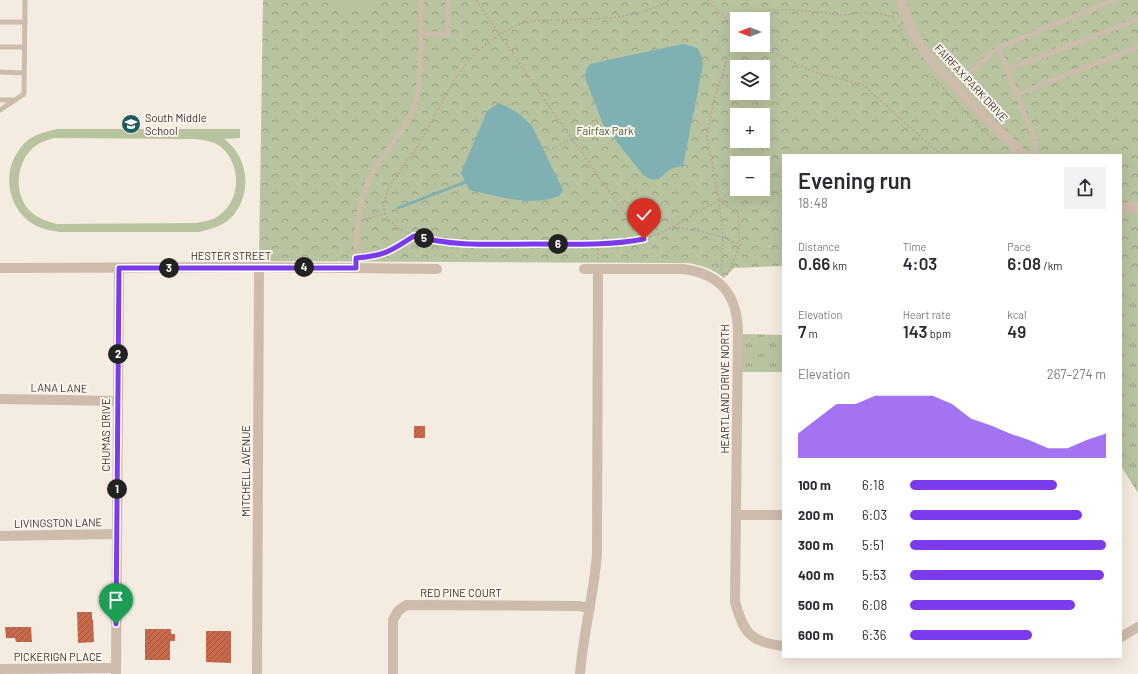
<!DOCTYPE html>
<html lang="en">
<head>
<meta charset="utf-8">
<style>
  body { margin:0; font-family:Barlow,sans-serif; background:#f2f2f3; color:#2b2b33; height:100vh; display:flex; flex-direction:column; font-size:15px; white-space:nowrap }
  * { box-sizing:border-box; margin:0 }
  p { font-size:13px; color:#7c7c81 }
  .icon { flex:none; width:22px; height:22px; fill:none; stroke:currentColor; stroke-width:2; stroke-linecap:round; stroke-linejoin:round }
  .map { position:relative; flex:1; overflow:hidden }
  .drawer { position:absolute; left:782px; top:154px; width:340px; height:504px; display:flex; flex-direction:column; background:#fff; border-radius:0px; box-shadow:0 4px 16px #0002 }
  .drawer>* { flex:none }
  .needle { width:26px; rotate:270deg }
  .fabs { position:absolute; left:730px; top:12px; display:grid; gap:8px }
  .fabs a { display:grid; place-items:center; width:40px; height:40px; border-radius:0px; background:#fff; box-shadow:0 4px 16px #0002; font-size:20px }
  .pin { position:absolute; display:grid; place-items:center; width:34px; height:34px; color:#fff; margin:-41px -17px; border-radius:50% 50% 50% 0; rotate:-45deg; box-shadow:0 0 4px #0007 }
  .pin .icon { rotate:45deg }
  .km { position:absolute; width:20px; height:20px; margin:-10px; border-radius:50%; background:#222; color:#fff; font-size:11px; line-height:20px; text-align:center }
  .round { display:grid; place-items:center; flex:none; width:42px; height:42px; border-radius:0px; background:#f2f2f3 }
  .summary { display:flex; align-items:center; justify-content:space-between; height:68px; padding:0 16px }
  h1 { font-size:22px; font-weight:600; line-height:30px }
  .metrics { display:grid; grid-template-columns:repeat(3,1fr); gap:6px; height:68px; padding:4px 16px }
  .metrics div { display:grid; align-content:center }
  .metrics b { font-size:17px; font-weight:600 }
  .metrics small { font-size:11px; font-weight:400 }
  .metrics p { font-size:11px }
  .chart { height:112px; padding:8px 16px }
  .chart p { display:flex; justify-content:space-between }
  .chart svg { width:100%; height:72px; margin-top:4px; fill:#7c3aed; opacity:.7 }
  ul { padding:0 16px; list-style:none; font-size:13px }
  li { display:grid; grid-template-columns:64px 48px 1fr; align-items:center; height:30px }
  li i { height:10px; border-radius:5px; background:#7c3aed }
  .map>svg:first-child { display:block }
  .grass { fill:url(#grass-tufts) }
  .park { fill:url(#park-crowns); fill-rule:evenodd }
  .garden { fill:#b8c4a0; fill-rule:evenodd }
  .water { fill:#7fb0b2 }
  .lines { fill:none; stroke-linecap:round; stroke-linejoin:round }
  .stream { stroke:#7fb0b2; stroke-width:2.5 }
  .building { fill:url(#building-hatch) }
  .path { stroke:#b9a596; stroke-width:1.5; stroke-dasharray:2 2; stroke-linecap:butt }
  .service { stroke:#cdbbac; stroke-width:5 }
  .minor { stroke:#cdbbac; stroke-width:10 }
  .route-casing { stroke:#fff; stroke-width:8 }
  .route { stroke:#7c3aed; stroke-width:5 }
  .labels { text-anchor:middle; stroke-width:4; stroke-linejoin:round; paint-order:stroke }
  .street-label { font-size:11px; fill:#3b302b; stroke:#fbf5ee }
  .poi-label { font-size:11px; fill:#3b302b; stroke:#fbf5ee; text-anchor:start }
  .park-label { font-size:11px; fill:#4a5a2e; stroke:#fbf5ee }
</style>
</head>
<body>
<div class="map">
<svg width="1138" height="674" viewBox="0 0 1138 674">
  <defs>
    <pattern id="grass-tufts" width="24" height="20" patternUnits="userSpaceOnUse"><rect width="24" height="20" fill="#b8c4a0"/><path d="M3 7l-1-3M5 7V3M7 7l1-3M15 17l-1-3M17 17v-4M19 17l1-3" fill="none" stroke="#97a083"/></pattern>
    <pattern id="park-crowns" width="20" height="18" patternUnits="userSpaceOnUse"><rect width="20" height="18" fill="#b8c4a0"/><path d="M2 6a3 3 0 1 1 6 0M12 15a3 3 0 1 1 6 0" fill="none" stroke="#97a083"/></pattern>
    <pattern id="building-hatch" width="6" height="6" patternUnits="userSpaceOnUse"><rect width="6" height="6" fill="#c8694b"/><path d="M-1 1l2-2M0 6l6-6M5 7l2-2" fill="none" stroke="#a4573f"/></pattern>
  </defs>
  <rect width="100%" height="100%" fill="#f4ebe1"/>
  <g class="grass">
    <polygon points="1121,268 1138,268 1138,493 1121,466"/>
    <polygon points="738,334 783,335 783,372 738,372"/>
  </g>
  <path class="park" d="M263,0h875v268h-17v-113h-338v111l-49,2 -10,10c-11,-9 -22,-13 -36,-15l-429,-2zM737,19h26v26h-26zM737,67h26v26h-26zM737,115h26v26h-26zM737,163h26v26h-26z"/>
  <g class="garden">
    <polygon points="324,0 373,0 373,8 339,7"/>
    <path d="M57,129h183v9l-16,1c25,18 29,56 7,79 -9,8 -20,11 -31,14h-141c-10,-2 -18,-3 -26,-8 -23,-14 -30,-45 -18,-68 4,-6 9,-14 16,-18 9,-5 17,-7 26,-9zM54,138l141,1c9,1 19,2 26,8 19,16 21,49 1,66 -7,7 -16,8 -25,10l-140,1c-9,-2 -17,-5 -25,-11 -19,-17 -17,-50 2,-66 6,-5 13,-7 20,-9z"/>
  </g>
  <g class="water">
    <path d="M683,44c15,3 18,6 20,21l-20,101c-4,1 -9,1 -12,3 -12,8 -12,16 -28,6l-40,-51 -18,-46 1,-8 4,-6z"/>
    <path d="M499,103l18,9 15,14 31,64 -4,6c-27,11 -62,0 -90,-6l-8,-17 26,-62z"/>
  </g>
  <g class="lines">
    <polyline class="stream" points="398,208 468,181"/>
  </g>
  <g class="building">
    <rect x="414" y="426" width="11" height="12"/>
    <polygon points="77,612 92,612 92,619 93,619 94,642 78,643"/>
    <polygon points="5,627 31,627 32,642 16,642 15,638 6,638"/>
    <polygon points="145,629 171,629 171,634 175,634 175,641 170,641 170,660 145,660"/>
    <polygon points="206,631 231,631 231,663 206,662"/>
  </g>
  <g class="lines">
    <g class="path">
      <polyline points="476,0 571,138 643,239"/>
      <path d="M669,0c-31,19 -70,19 -107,20 -17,0 -36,-1 -51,8 -13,7 -26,16 -36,26 -25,26 -38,60 -56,90 -11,17 -33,40 -35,60 -1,10 5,17 13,23 31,23 110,17 148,17 32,1 67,4 98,-5 21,-6 40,-18 58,-29 10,-5 19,-12 29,-15 17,-5 36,-3 53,-4"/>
      <polyline points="707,0 737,29"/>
      <path d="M747,19c15,-17 72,-6 94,-4 9,0 19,-3 28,-2 8,0 19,2 27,5"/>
      <polyline points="899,25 903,39 909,47"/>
      <polyline points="758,45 814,72 862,84 941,155"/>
      <polyline points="929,73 973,120 996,143"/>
      <polyline points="545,152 603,124"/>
      <polyline points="719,200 723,237 721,271"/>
      <polyline points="365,219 385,214"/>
      <path d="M674,227c25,3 43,7 66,18"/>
      <path d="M364,258c22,-2 32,-11 50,-22"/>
      <polyline points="598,259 598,245"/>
      <polyline points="727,275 740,245 738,213 719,200 707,136 714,100 737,29"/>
    </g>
    <g class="service">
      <polyline points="0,22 25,22"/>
      <polyline points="421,34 448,34 448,0"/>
      <polyline points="0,47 24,47"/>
      <polyline points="998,48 1007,70"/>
      <polyline points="0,72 24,73"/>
      <polyline points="955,86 998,48 1114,0"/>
      <polyline points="1018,94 1138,47"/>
      <polyline points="0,100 15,100"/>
      <polyline points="0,110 24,94 25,0"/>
      <polyline points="1030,155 1035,148 1035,140 1007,70 1138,19"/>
      <path d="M356,268c0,-35 1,-70 19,-100 14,-22 32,-40 40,-65 5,-14 5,-30 5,-45 1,-19 1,-39 1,-58"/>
    </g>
    <g class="minor">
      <polyline points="901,0 906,17 917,40 931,60 955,86 1023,155"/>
      <polyline points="1121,207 1138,208"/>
      <polyline points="0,268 259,267 437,269"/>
      <path d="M584,269h99c39,5 55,27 55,65l-3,268c9,31 15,40 48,44"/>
      <polyline points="0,399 118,401"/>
      <polyline points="736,515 783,515"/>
      <polyline points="0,536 117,534"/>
      <polyline points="1121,637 1138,627"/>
      <polyline points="0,669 116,668"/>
      <polyline points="116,674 119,268"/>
      <polyline points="257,674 259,267"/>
      <polyline points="393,674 393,620 398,611 406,605 578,606 590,608"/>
      <path d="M580,674c3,-40 14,-80 17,-120l1,-285"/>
    </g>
  </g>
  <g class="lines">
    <g class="route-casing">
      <path id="route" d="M116,624l3,-356h237v-10c28,-2 35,-7 58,-22 40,11 82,8 122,8 36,0 72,2 108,-5"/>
    </g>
    <use href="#route" class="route"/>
  </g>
  <defs>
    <g id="school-disc" transform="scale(1)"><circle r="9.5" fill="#1f5a5e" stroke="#fbf5ee"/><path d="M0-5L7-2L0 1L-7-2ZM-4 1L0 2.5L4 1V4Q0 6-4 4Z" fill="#fff"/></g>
  </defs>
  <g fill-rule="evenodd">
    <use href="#school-disc" x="131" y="124"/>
  </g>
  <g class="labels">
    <g class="street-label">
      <text transform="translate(971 83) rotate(47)" y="4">FAIRFAX PARK DRIVE</text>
      <text x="231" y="260">HESTER STREET</text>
      <text transform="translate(59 388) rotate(1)" y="4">LANA LANE</text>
      <text transform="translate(725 389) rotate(-90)" y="4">HEARTLAND DRIVE NORTH</text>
      <text transform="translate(106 435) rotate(-90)" y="4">CHUMAS DRIVE</text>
      <text transform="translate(246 471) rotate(-90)" y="4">MITCHELL AVENUE</text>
      <text transform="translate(58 523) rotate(-1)" y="4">LIVINGSTON LANE</text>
      <text x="461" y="597">RED PINE COURT</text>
      <text x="58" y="661">PICKERIGN PLACE</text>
    </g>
    <g class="poi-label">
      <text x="145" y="122">South Middle<tspan x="145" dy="13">School</tspan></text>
    </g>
    <g class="park-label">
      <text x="605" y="135">Fairfax Park</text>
    </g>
  </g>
</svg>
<div class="fabs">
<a><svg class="needle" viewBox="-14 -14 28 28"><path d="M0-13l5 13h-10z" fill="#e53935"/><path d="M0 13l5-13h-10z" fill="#7c7c81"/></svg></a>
<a><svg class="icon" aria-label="layers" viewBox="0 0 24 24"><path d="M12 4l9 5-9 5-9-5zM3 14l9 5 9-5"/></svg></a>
<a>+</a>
<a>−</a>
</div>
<div class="pin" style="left:116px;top:624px;background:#1e9e55"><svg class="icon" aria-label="arrive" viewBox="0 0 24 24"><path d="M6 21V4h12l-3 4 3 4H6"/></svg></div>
<div class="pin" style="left:644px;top:239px;background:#d93025"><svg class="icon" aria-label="check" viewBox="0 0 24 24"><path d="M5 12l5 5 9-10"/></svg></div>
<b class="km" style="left:117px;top:489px">1</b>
<b class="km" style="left:118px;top:354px">2</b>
<b class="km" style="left:169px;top:268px">3</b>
<b class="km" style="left:304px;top:267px">4</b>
<b class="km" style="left:424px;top:238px">5</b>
<b class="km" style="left:558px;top:244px">6</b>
<section class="drawer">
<div class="summary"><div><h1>Evening run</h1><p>18:48</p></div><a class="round"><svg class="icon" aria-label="share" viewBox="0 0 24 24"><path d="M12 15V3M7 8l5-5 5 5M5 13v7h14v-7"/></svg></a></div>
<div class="metrics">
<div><p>Distance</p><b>0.66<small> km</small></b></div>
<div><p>Time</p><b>4:03</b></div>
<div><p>Pace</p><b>6:08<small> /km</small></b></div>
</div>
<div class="metrics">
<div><p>Elevation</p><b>7<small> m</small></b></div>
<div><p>Heart rate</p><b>143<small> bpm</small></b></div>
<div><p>kcal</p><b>49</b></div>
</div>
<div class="chart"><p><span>Elevation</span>267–274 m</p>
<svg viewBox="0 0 160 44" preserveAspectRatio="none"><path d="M0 44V29L10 20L20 11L30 11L40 6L50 6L60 6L70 6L80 11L90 20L100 24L110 29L120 33L130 38L140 38L150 33L160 29V44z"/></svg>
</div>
<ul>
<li><b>100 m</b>6:18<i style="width:75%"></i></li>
<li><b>200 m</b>6:03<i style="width:88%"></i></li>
<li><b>300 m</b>5:51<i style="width:100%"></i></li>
<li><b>400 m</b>5:53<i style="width:99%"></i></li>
<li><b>500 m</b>6:08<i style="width:84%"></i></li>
<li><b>600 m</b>6:36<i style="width:62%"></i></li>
</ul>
</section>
</div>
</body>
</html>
